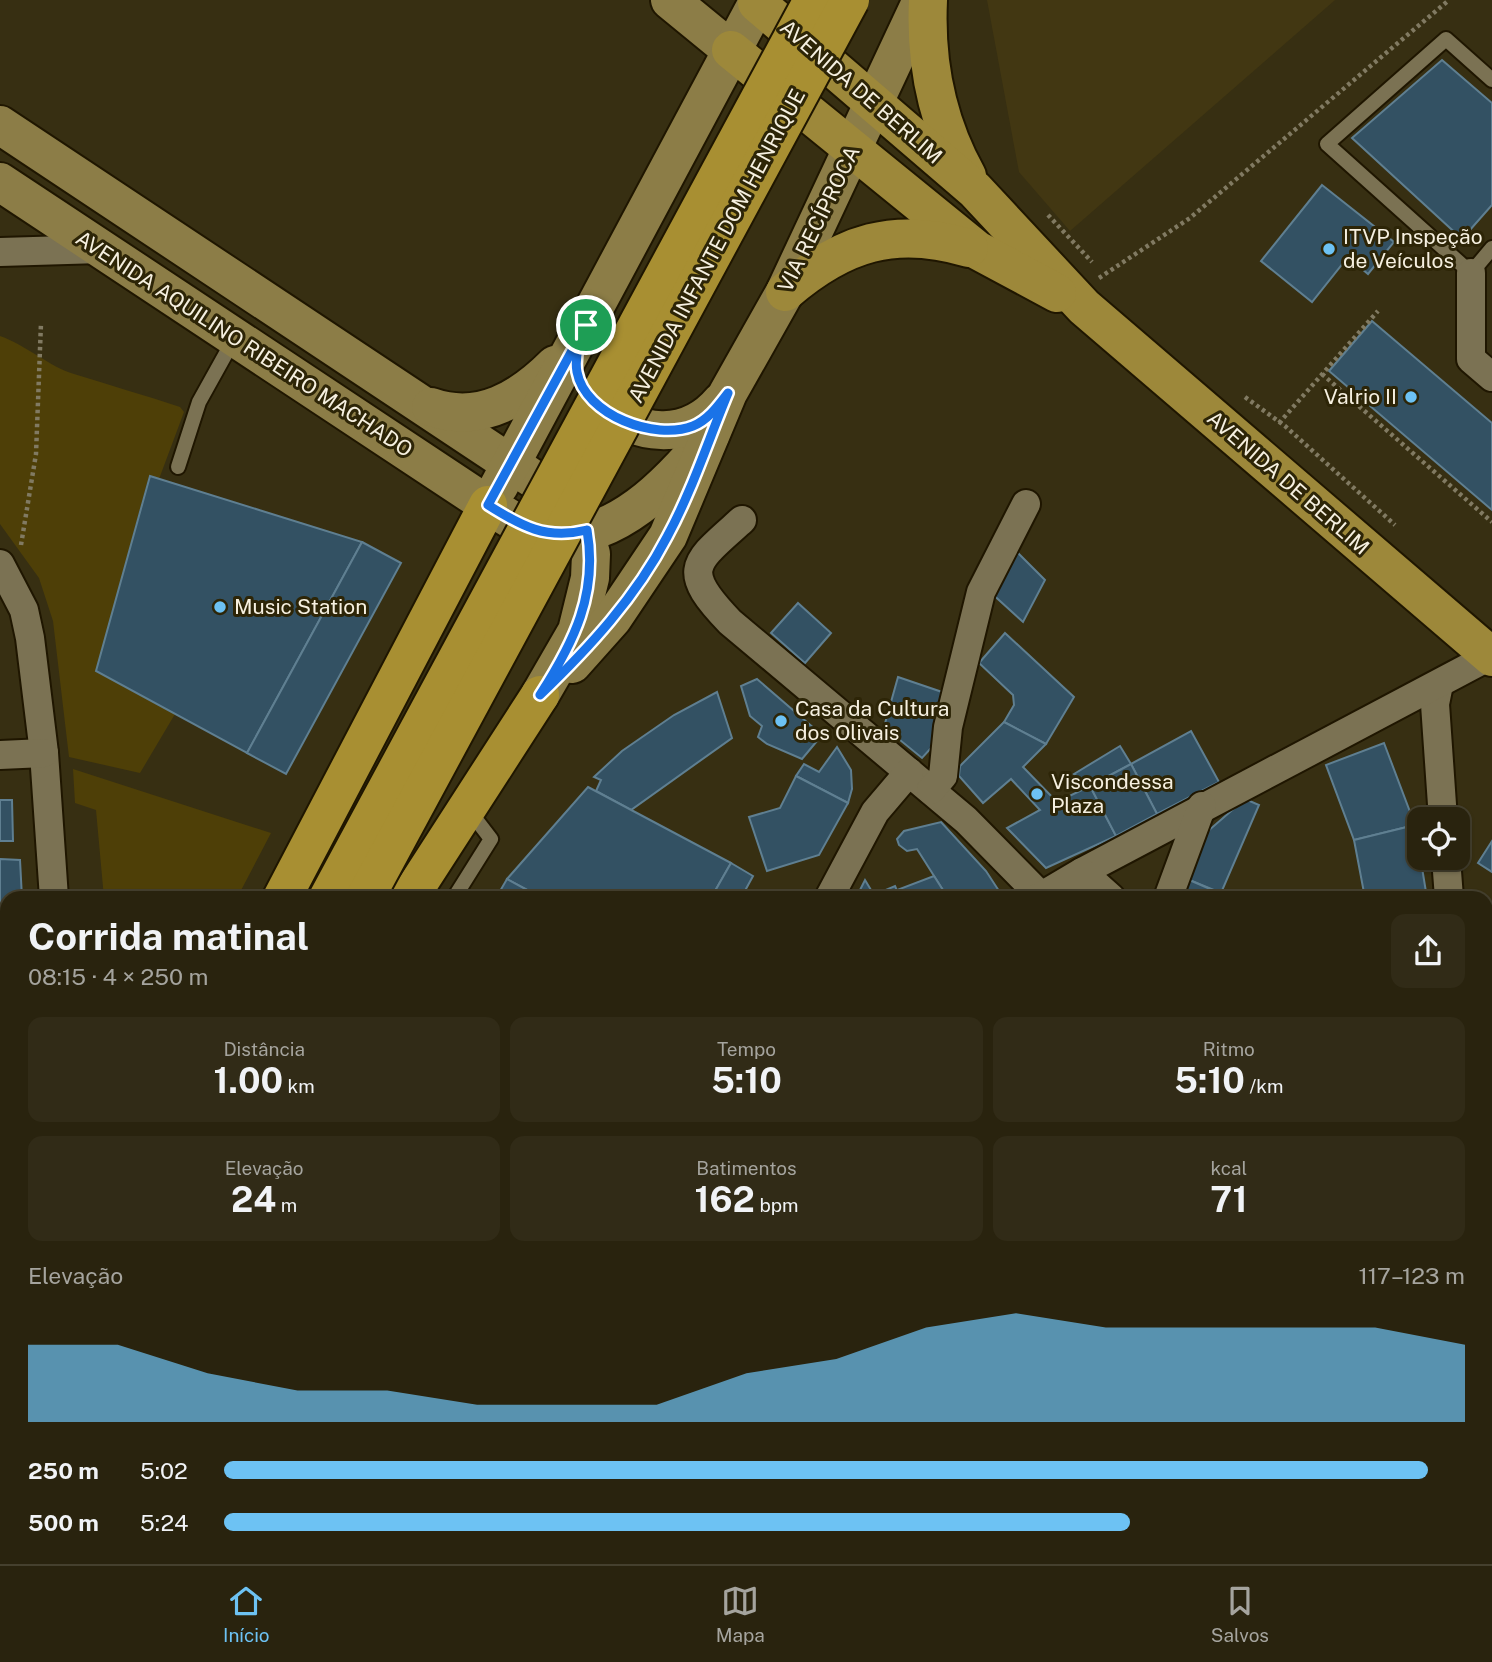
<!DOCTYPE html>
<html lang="pt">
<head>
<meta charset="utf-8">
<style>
  body { margin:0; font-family:"Public Sans",sans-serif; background:#312b17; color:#f1f3f6; height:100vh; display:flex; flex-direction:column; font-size:26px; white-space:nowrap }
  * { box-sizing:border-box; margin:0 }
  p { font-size:23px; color:#a5a49e }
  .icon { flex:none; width:38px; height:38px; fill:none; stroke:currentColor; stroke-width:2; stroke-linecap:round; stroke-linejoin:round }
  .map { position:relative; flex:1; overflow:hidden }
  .side { position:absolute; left:0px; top:891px; width:1493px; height:674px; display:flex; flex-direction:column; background:#29230e; border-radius:21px 21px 0 0; box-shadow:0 2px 5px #0004,0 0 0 2px #45402e }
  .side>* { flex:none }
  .buttons { position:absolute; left:1407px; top:807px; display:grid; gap:14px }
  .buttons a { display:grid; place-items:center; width:63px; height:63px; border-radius:14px; background:#29230e; box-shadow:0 2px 5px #0004,0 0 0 2px #45402e; font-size:35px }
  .pin { position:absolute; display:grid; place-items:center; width:60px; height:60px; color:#fff; margin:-30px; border:4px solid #fff; border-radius:50%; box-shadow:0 2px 7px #0007 }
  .round { display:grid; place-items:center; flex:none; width:74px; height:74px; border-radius:14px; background:#312b17 }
  .headline { display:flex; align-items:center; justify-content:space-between; height:119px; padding:0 28px }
  h1 { font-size:38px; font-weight:700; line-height:52px }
  .metrics { display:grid; grid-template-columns:repeat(3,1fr); gap:10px; height:119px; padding:7px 28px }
  .metrics div { display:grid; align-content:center; border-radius:14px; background:#312b17; text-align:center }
  .metrics b { font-size:35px; font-weight:700 }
  .metrics small { font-size:19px; font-weight:400 }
  .metrics p { font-size:19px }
  .chart { height:196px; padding:14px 28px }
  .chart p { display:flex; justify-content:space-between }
  .chart svg { width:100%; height:126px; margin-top:7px; fill:#6dc2f3; opacity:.7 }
  ul { padding:0 28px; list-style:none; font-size:23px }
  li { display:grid; grid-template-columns:112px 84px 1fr; align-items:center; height:52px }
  li i { height:18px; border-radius:9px; background:#6dc2f3 }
  .dock { display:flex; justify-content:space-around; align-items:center; height:98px; border-top:2px solid #45402e; background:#29230e; font-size:19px; color:#a5a49e }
  .dock a { display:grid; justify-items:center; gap:4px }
  .dock .on { color:#6dc2f3 }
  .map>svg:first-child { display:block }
  .built { fill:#423712 }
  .green { fill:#4e3f07 }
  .building { fill:#335163; stroke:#5f7f91; stroke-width:2 }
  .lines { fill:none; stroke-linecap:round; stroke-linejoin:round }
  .service-casing { stroke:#1f1600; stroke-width:18 }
  .minor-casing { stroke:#1f1600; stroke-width:32 }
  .secondary-casing { stroke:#1f1600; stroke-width:42 }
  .primary-casing { stroke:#1f1600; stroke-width:42 }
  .trunk-casing { stroke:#1f1600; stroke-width:42 }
  .path { stroke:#817a62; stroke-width:4.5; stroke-dasharray:3.5 3.5; stroke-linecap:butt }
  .service { stroke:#7b7253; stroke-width:14 }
  .minor { stroke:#7b7253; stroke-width:28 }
  .secondary { stroke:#8c7d47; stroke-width:38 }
  .primary { stroke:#9d883a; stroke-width:38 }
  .trunk { stroke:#a88f32; stroke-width:38 }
  .trunk-bridge-casing { stroke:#1f1600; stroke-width:42; stroke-linecap:butt }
  .trunk-bridge { stroke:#a88f32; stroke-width:38 }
  .route-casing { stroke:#fff; stroke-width:14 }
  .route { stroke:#1a73e8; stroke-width:9 }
  .poi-dot { fill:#6dc2f3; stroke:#2d2507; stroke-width:2.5 }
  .labels { text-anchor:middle; stroke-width:6; stroke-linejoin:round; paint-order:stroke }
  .street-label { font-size:21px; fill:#f6f0e0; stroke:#2d2507 }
  .poi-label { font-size:21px; fill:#f6f0e0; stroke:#2d2507; text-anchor:start }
</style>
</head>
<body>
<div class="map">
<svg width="1492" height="1564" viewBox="0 0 1492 1564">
  <rect width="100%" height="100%" fill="#372f12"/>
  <g class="built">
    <polygon points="987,0 1335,0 1070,231 1019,172"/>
    <polygon points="81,1558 714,1558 727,1564 78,1564"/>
    <polygon points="788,1558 1166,1558 1167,1564 800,1564"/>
  </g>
  <g class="green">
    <path d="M0,336c26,9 50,31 74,38 35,11 70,21 106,33l4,5 -25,67 -10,-3 -53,195 79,43 -35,59 -71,-16 -16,-136 -14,-43 -39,-54z"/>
    <polygon points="73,769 271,833 237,898 104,898 96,810 75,803"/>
    <polygon points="917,1558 1084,1558 1087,1564 905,1564"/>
  </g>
  <g class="building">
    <polygon points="1442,60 1492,103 1492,205 1462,239 1352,138"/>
    <polygon points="1322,185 1394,242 1368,274 1348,257 1312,302 1261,261"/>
    <polygon points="1372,321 1492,423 1492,510 1329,371"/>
    <polygon points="150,476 362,542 247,753 96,671"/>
    <polygon points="362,542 401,563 286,774 247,753"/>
    <polygon points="1012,547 1045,580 1023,622 989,591"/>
    <polygon points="798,603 831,633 805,663 771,633"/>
    <polygon points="1005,633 1074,697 1046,744 1004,722 1014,705 1013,695 979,663"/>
    <polygon points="898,677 945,693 932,747 922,758 884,727"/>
    <polygon points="757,679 822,735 802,759 767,744 758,737 762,726 750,716 741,686"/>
    <polygon points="717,692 732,738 631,810 596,791 601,780 594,777 622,751 674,715"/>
    <polygon points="1004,722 1046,744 1023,767 1057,802 1090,786 1116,836 1046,868 1007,828 1040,810 1011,779 983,803 959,776 960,766"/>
    <polygon points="1191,731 1219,782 1157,814 1131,764"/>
    <polygon points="1384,743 1415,825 1354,840 1326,765"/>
    <polygon points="1120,746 1131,764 1090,786 1074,774"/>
    <polygon points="837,747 851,770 852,789 848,803 796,776 804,764 819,772"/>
    <polygon points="1131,764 1157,814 1116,836 1090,786"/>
    <polygon points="796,776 848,803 819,855 767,871 749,817 780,808"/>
    <polygon points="588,787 731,863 711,898 542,898 507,879"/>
    <polygon points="1245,799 1259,805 1221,893 1187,879 1208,831"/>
    <polygon points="0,800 12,800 13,841 0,841"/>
    <polygon points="941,822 986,871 1001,894 992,898 948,898 917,849 907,851 899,845 897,839 904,831"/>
    <polygon points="1415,825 1427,898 1365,898 1354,840"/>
    <polygon points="1492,841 1492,872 1478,863"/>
    <polygon points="0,859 20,860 22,898 7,898 7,910 0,910"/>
    <polygon points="731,863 753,876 741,898 711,898"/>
    <polygon points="934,876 948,898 900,898 897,890"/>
    <polygon points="507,879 542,898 496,898"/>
    <polygon points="1187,879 1231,898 1179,898"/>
    <polygon points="865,880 874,895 856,898"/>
    <polygon points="895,886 900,898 868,897 874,895"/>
    <polygon points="0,914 7,914 7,949 0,948"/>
    <polygon points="0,958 7,959 7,1010 0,1010"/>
    <polygon points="1486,1196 1492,1200 1492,1247 1486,1242"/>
    <polygon points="179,1558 225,1558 232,1561 230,1564 176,1564"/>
    <polygon points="244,1558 255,1558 267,1564 240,1564"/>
    <polygon points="418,1558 483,1558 496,1564 430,1564"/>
    <polygon points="483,1558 554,1558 551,1564 496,1564"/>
    <polygon points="1263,1558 1264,1564 1219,1564 1218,1559"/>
  </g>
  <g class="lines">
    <g class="service-casing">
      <g id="service">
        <polyline points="1492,80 1446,39 1327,144 1471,273 1492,248"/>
        <polyline points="178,467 199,402 234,339"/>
        <polyline points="454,898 491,839 468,809"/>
        <polyline points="329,1558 343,1564"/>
        <polyline points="153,1564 156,1558"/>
      </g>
    </g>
    <g class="minor-casing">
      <g id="minor">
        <polyline points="0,252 101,249"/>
        <polyline points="1471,273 1471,359 1492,377"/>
        <path d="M742,520c-48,43 -63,49 -12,102l236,198 74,75"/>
        <polyline points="0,564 24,610 30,638 44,753 54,898"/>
        <polyline points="1439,684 1435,704 1443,819"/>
        <polyline points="0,755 44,753"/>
        <polyline points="931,790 943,776 948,727 981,592 1026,504"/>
        <polyline points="1446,858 1449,898"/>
        <polyline points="1082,872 1492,655"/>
        <polyline points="829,898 875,812 909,772"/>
        <polyline points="1038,898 1082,872 1111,898"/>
        <polyline points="1168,898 1202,806"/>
        <polyline points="1486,1176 1492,1176"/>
        <polyline points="0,1291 7,1278"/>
        <polyline points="746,1558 758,1564"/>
        <polyline points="1202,1558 1203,1564"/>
      </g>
    </g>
    <g class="secondary-casing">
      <g id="secondary">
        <polyline points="670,0 731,50"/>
        <polyline points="0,125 544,486 580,515 591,554 590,578 577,631 540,695"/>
        <path d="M0,182l488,323c18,11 36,25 58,29 67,12 126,-53 164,-99"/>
        <path d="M596,403c41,33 91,40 126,-2"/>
        <path d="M431,407c49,17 90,-8 124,-42"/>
        <polyline points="499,486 759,0"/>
        <polyline points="572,664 613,618 668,536 728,393 785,292 922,0"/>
      </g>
    </g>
    <g class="primary-casing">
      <g id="primary">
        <path d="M928,0c-3,62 9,122 39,176"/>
        <polyline points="757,3 975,190 1084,307 1492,657"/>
        <polyline points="731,50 977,250 1057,293"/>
        <path d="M785,292c58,-50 110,-66 184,-44"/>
      </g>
    </g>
    <g class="trunk-casing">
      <g id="trunk">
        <polyline points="282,898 488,505"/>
        <polyline points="409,898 540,695"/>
        <polyline points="0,1409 7,1397"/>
        <polyline points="0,1490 7,1477"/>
        <polyline points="1,1564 7,1554"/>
        <polyline points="40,1564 44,1558"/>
      </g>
    </g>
    <g class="path">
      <polyline points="1048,215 1092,262"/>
      <polyline points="1099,278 1190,218 1449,0"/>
      <polyline points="1322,374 1492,522"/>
      <polyline points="1245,397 1285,426 1395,525"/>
      <polyline points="1279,423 1378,311"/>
      <polyline points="21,545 36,454 41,323"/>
      <polyline points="0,1038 7,1034"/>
    </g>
    <use href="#service" class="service"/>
    <use href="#minor" class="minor"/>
    <use href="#secondary" class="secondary"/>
    <use href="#primary" class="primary"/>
    <use href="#trunk" class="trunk"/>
    <g class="trunk-bridge-casing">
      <g id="trunk-bridge">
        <polyline points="328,898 813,0"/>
        <polyline points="365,898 850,0"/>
      </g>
    </g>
    <use href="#trunk-bridge" class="trunk-bridge"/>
  </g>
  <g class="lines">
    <g class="route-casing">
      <path id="route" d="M586,325c-6,14 -12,31 -9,47 8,43 78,69 116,54 15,-6 25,-20 35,-33 -20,48 -36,98 -61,144 -31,60 -78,111 -127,158 34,-53 58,-101 47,-165 -41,10 -66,-4 -99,-25z"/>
    </g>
    <use href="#route" class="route"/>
  </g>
  <g class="poi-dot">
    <circle cx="1329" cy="249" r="7"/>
    <circle cx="1411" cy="397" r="7"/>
    <circle cx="220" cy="607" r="7"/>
    <circle cx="781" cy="721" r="7"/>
    <circle cx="1037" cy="794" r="7"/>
  </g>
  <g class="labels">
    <g class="street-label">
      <text transform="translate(861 92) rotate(41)" y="7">AVENIDA DE BERLIM</text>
      <text transform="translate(819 219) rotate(-64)" y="7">VIA RECÍPROCA</text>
      <text transform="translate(717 246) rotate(-62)" y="7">AVENIDA INFANTE DOM HENRIQUE</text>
      <text transform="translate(244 344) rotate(33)" y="7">AVENIDA AQUILINO RIBEIRO MACHADO</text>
      <text transform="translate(1288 483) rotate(41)" y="7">AVENIDA DE BERLIM</text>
    </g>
    <g class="poi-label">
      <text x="1343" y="244">ITVP Inspeção<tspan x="1343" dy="24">de Veículos</tspan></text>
      <text x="1397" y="404" text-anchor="end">Valrio II</text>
      <text x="234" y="614">Music Station</text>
      <text x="795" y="716">Casa da Cultura<tspan x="795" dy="24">dos Olivais</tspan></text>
      <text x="1051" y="789">Viscondessa<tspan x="1051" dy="24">Plaza</tspan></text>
    </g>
  </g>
</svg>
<div class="buttons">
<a><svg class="icon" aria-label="locate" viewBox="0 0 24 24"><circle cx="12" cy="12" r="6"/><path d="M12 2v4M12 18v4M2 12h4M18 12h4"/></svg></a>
</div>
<div class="pin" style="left:586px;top:325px;background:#1e9e55"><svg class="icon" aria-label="arrive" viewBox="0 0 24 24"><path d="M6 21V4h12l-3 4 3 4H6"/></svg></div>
<section class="side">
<div class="headline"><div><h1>Corrida matinal</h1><p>08:15 · 4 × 250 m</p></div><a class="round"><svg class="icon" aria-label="share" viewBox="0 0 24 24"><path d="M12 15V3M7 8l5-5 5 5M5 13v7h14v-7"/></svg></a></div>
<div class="metrics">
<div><p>Distância</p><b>1.00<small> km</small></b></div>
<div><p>Tempo</p><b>5:10</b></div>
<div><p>Ritmo</p><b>5:10<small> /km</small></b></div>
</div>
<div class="metrics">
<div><p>Elevação</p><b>24<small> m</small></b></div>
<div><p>Batimentos</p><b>162<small> bpm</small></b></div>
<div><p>kcal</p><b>71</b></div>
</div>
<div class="chart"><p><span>Elevação</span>117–123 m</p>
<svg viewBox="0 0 160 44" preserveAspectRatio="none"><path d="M0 44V17L10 17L20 27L30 33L40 33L50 38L60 38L70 38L80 27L90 22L100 11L110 6L120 11L130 11L140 11L150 11L160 17V44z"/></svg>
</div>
<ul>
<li><b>250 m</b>5:02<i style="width:97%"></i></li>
<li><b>500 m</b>5:24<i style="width:73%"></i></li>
</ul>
</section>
</div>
<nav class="dock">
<a class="on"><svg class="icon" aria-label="home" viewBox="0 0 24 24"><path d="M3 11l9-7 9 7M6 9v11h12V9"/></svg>Início</a>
<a><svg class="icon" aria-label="map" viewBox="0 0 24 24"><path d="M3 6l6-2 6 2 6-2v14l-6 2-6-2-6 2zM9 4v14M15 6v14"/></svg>Mapa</a>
<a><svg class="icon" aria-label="saved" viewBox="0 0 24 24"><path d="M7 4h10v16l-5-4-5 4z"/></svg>Salvos</a>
</nav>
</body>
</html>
